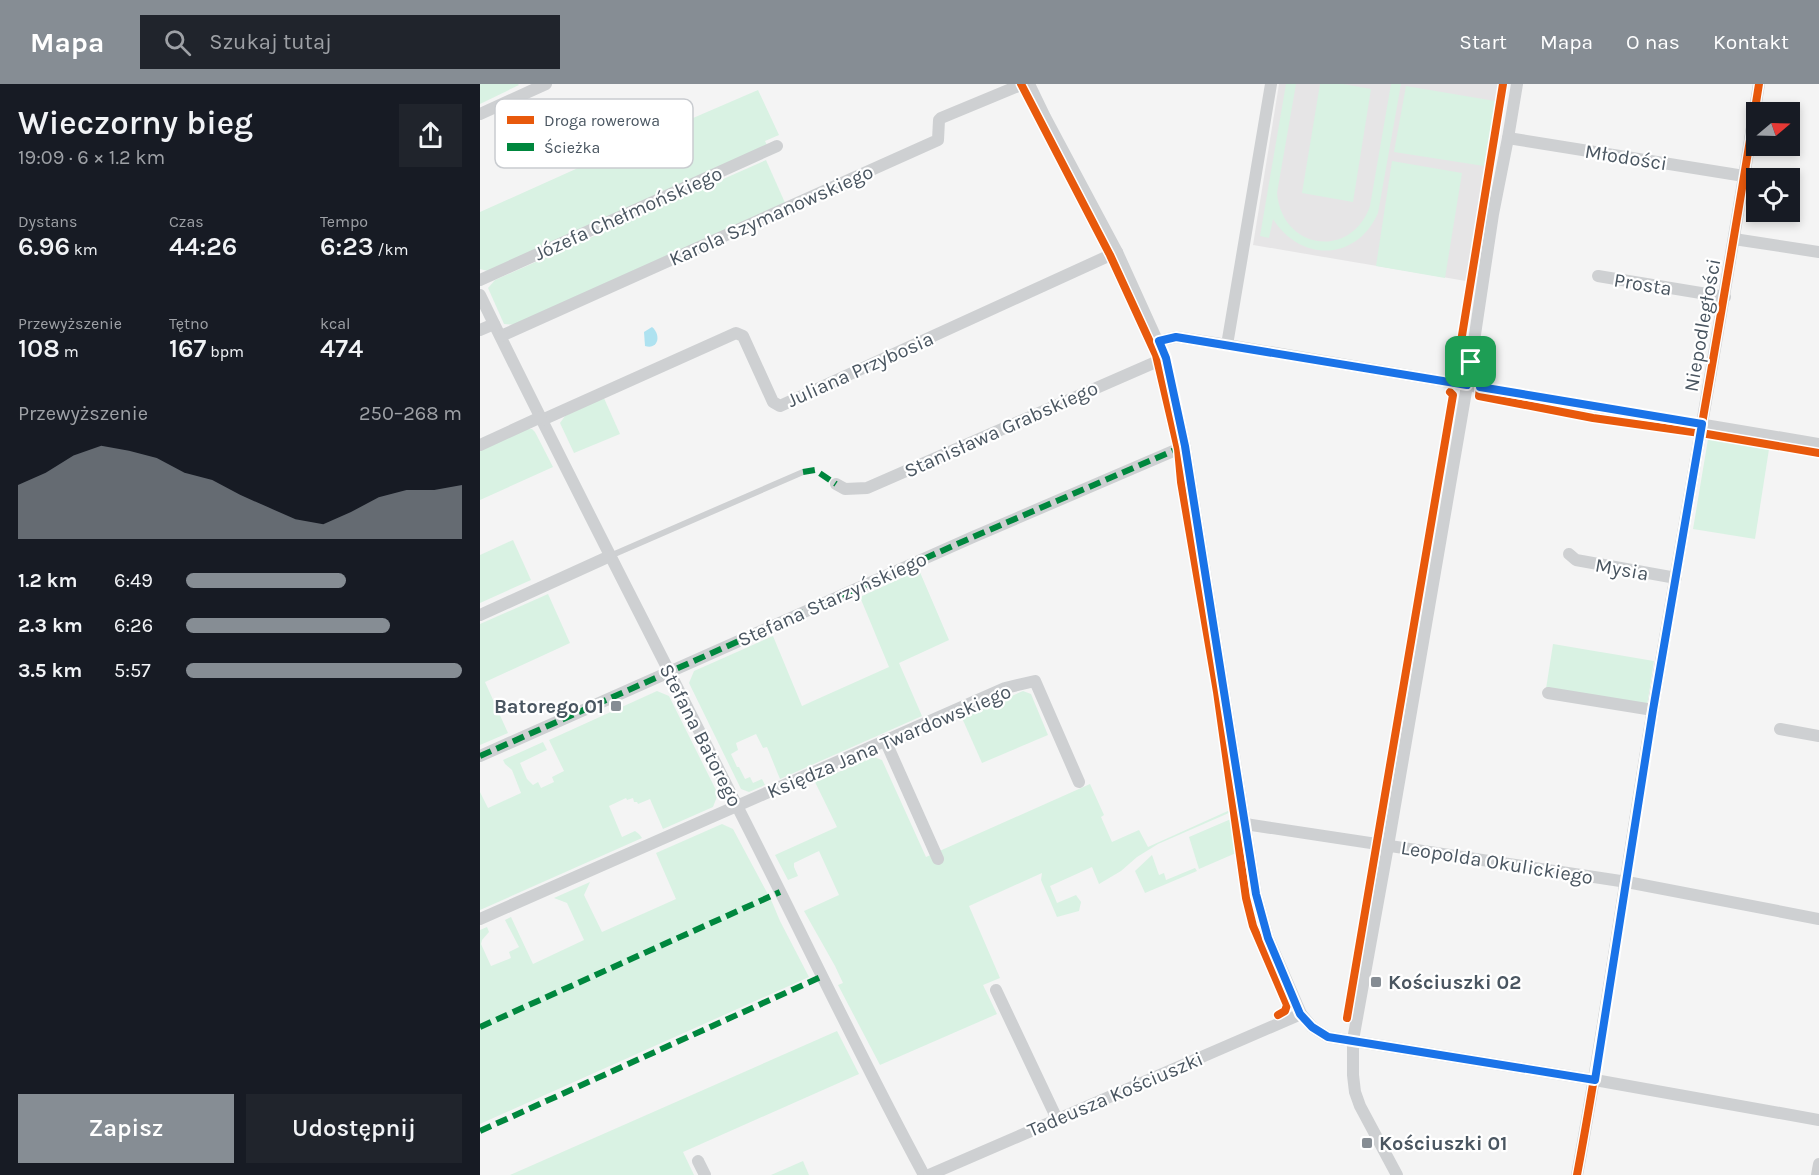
<!DOCTYPE html>
<html lang="pl">
<head>
<meta charset="utf-8">
<style>
  body { margin:0; font-family:Karla,sans-serif; background:#20242c; color:#f1f3f6; height:100vh; display:flex; flex-direction:column; font-size:22px; white-space:nowrap }
  * { box-sizing:border-box; margin:0 }
  p { font-size:20px; color:#9ea1a6 }
  .icon { flex:none; width:33px; height:33px; fill:none; stroke:currentColor; stroke-width:2; stroke-linecap:round; stroke-linejoin:round }
  .map { position:relative; flex:1; overflow:hidden }
  .side { display:flex; flex-direction:column; background:#171b24; width:480px }
  .side>* { flex:none }
  .needle { width:39px; rotate:71deg }
  .controls { position:absolute; left:1266px; top:18px; display:grid; gap:12px }
  .controls a { display:grid; place-items:center; width:54px; height:54px; border-radius:0px; background:#171b24; box-shadow:0 3px 9px #0003; font-size:30px }
  .pin { position:absolute; display:grid; place-items:center; width:51px; height:51px; color:#fff; margin:-26px; border-radius:12px; box-shadow:0 3px 9px #0006 }
  .round { display:grid; place-items:center; flex:none; width:63px; height:63px; border-radius:0px; background:#20242c }
  .summary { display:flex; align-items:center; justify-content:space-between; height:102px; padding:0 18px }
  h1 { font-size:33px; font-weight:600; line-height:45px }
  .stats { display:grid; grid-template-columns:repeat(3,1fr); gap:9px; height:102px; padding:6px 18px }
  .stats div { display:grid; align-content:center }
  .stats b { font-size:26px; font-weight:600 }
  .stats small { font-size:16px; font-weight:400 }
  .stats p { font-size:16px }
  .chart { height:168px; padding:12px 18px }
  .chart p { display:flex; justify-content:space-between }
  .chart svg { width:100%; height:108px; margin-top:6px; fill:#868d94; opacity:.7 }
  .cta { display:flex; gap:12px; margin-top:auto; padding:12px 18px }
  .cta a { flex:1; height:69px; border-radius:0px; background:#868d94; color:#fff; font-size:24px; font-weight:600; line-height:69px; text-align:center }
  .cta a+a { background:#20242c; color:#f1f3f6 }
  ul { padding:0 18px; list-style:none; font-size:20px }
  li { display:grid; grid-template-columns:96px 72px 1fr; align-items:center; height:45px }
  li i { height:15px; border-radius:8px; background:#868d94 }
  header { display:flex; align-items:center; gap:36px; box-sizing:border-box; height:84px; padding:0 30px; background:#868d94; color:#fff }
  header strong { font-size:28px }
  nav { display:flex; gap:33px; margin-inline-start:auto; font-size:21px }
  .search { width:420px; height:54px; background:#20242c; display:flex; align-items:center; gap:15px; box-sizing:border-box; padding:0 21px; border-radius:0px; color:#9ea1a6; font-size:22px }
  main { display:flex; flex:1; min-height:0 }
  .map>svg:first-child { display:block }
  .education { fill:#e6e5e6 }
  .green { fill:#d9f2e3 }
  .water { fill:#aee2f0 }
  .lines { fill:none; stroke-linecap:round; stroke-linejoin:round }
  .service { stroke:#ced0d2; stroke-width:6 }
  .minor { stroke:#ced0d2; stroke-width:12 }
  .quiet { stroke:#00873e; stroke-width:6; stroke-dasharray:12 6; stroke-linecap:butt }
  .cycleway-casing { stroke:#fff; stroke-width:11 }
  .cycleway { stroke:#e8590c; stroke-width:8 }
  .route-casing { stroke:#fff; stroke-width:12 }
  .route { stroke:#1a73e8; stroke-width:8 }
  .poi-dot { fill:#868d94; stroke:#fff; stroke-width:2 }
  .labels { text-anchor:middle; stroke-width:4.5; stroke-linejoin:round; paint-order:stroke }
  .street-label { font-size:20px; fill:#4a5661; stroke:#fff }
  .poi-label { font-size:20px; font-weight:bold; fill:#4a5661; stroke:#fff; text-anchor:start }
  .key { fill:#fff; stroke:#c9ccd0; stroke-width:1.5 }
  .key-label { font-size:16px; fill:#4a5661 }
</style>
</head>
<body>
<header>
<strong>Mapa</strong>
<div class="search"><svg class="icon" aria-label="search" viewBox="0 0 24 24"><circle cx="10" cy="10" r="6"/><path d="M15 15l6 6"/></svg>Szukaj tutaj</div>
<nav><a>Start</a><a>Mapa</a><a>O nas</a><a>Kontakt</a></nav>
</header>
<main>
<section class="side">
<div class="summary"><div><h1>Wieczorny bieg</h1><p>19:09 · 6 × 1.2 km</p></div><a class="round"><svg class="icon" aria-label="share" viewBox="0 0 24 24"><path d="M12 15V3M7 8l5-5 5 5M5 13v7h14v-7"/></svg></a></div>
<div class="stats">
<div><p>Dystans</p><b>6.96<small> km</small></b></div>
<div><p>Czas</p><b>44:26</b></div>
<div><p>Tempo</p><b>6:23<small> /km</small></b></div>
</div>
<div class="stats">
<div><p>Przewyższenie</p><b>108<small> m</small></b></div>
<div><p>Tętno</p><b>167<small> bpm</small></b></div>
<div><p>kcal</p><b>474</b></div>
</div>
<div class="chart"><p><span>Przewyższenie</span>250–268 m</p>
<svg viewBox="0 0 160 44" preserveAspectRatio="none"><path d="M0 44V22L10 17L20 10L30 6L40 8L50 11L60 17L70 20L80 26L90 31L100 36L110 38L120 33L130 27L140 24L150 24L160 22V44z"/></svg>
</div>
<ul>
<li><b>1.2 km</b>6:49<i style="width:58%"></i></li>
<li><b>2.3 km</b>6:26<i style="width:74%"></i></li>
<li><b>3.5 km</b>5:57<i style="width:100%"></i></li>
</ul>
<div class="cta"><a>Zapisz</a><a>Udostępnij</a></div>
</section>
<div class="map">
<svg width="1339" height="1091" viewBox="0 0 1339 1091">
  <rect width="100%" height="100%" fill="#f4f4f4"/>
  <polygon class="education" points="799,0 1018,0 986,197 773,161"/>
  <g class="green">
    <polygon points="0,0 38,0 39,1 0,20"/>
    <path d="M806,0h10l-19,109c5,57 74,67 93,13l21,-122h10l-23,129c-21,48 -77,50 -105,6l-4,19 -9,-2z"/>
    <polygon points="840,0 863,0 891,5 873,118 822,109"/>
    <polygon points="926,2 1015,17 1004,82 914,68"/>
    <polygon points="278,6 299,51 285,57 287,61 8,187 0,185 0,128 118,75"/>
    <polygon points="286,76 306,121 36,241 24,240 8,204 15,196"/>
    <polygon points="912,77 982,89 965,194 896,182"/>
    <polygon points="123,312 140,350 94,369 80,339 85,332"/>
    <polygon points="45,345 52,345 55,348 73,383 0,416 0,366"/>
    <polygon points="1228,355 1289,365 1275,455 1213,445"/>
    <polygon points="33,456 51,496 0,519 0,471"/>
    <polygon points="439,486 469,556 419,579 442,632 300,695 287,663 283,664 276,650 256,659 258,666 251,670 257,683 259,683 265,695 270,693 273,699 282,695 285,701 269,708 261,705 209,599 214,587 293,552 322,622 333,617 409,583 380,513"/>
    <polygon points="68,510 90,559 5,598 28,649 0,661 0,540"/>
    <polygon points="1073,560 1174,577 1167,622 1066,605"/>
    <polygon points="177,607 189,612 238,710 233,723 183,745 170,715 158,720 157,718 154,718 153,714 147,716 146,714 129,722 142,753 155,747 159,750 162,754 0,826 0,708 8,724 41,709 32,686 25,680 23,676 63,658 67,666 40,679 47,695 53,701 58,698 61,704 74,698 72,693 84,687 69,656"/>
    <polygon points="543,607 551,610 568,651 502,679 482,634"/>
    <polygon points="394,673 402,676 446,773 610,700 624,731 621,733 632,758 659,746 668,763 750,726 751,728 678,760 657,773 641,787 619,800 612,783 570,802 577,819 596,811 601,818 599,827 577,833 561,796 562,789 489,822 520,894 503,901 517,930 400,981 358,901 363,899 355,882 324,827 359,811 339,767 314,779 314,783 318,792 308,796 295,771 357,743 335,698"/>
    <polygon points="751,735 756,769 719,785 709,753"/>
    <polygon points="242,740 253,745 292,818 300,837 329,893 0,1040 0,846 7,843 9,848 2,856 1,860 11,882 31,874 29,868 39,863 25,836 31,833 53,880 104,856 87,819 74,814 110,798 104,811 122,848 196,815 176,769"/>
    <polygon points="672,771 679,791 684,789 686,796 715,784 717,787 665,809 655,787"/>
    <polygon points="357,947 379,990 203,1068 214,1091 30,1091"/>
    <polygon points="323,1077 329,1091 291,1091"/>
  </g>
  <path class="water" d="M172,243c9,7 7,23 -7,19l-1,-14z"/>
  <g class="lines">
    <polyline class="service" points="130,472 323,388"/>
    <g class="minor">
      <polyline points="549,0 565,33 637,168 685,274 705,362 776,810 788,854 821,930 832,943 848,953 1115,996 1339,1036"/>
      <polyline points="0,30 66,0"/>
      <polyline points="1028,54 1264,92"/>
      <polyline points="1254,155 1339,168"/>
      <polyline points="1118,192 1245,213"/>
      <polyline points="0,196 297,62"/>
      <path d="M0,211c83,171 171,339 256,509 63,123 122,249 188,371"/>
      <polyline points="0,246 14,240"/>
      <polyline points="21,252 458,56 459,36 461,34 543,0"/>
      <polyline points="679,257 696,253 747,261 1339,360"/>
      <polyline points="747,261 791,0"/>
      <polyline points="62,336 256,249 263,252 293,318 300,322 637,168"/>
      <polyline points="0,361 61,333"/>
      <polyline points="356,400 365,405 387,404 685,274"/>
      <polyline points="1089,470 1096,476 1196,494"/>
      <polyline points="0,531 130,472"/>
      <polyline points="1068,609 1173,626"/>
      <polyline points="1300,645 1339,652"/>
      <polyline points="405,656 458,775"/>
      <polyline points="0,672 493,453 705,362"/>
      <polyline points="765,740 1147,798 1339,835"/>
      <polyline points="0,835 525,604 555,597 599,698"/>
      <polyline points="516,906 577,1035"/>
      <polyline points="218,1077 225,1091"/>
      <polyline points="449,1091 821,930"/>
      <polyline points="917,1091 880,1022 875,1008 873,991 873,956 908,762 990,284 1013,130 1028,54 1037,0"/>
      <path d="M1097,1091c29,-155 50,-311 76,-466 35,-209 73,-416 106,-625"/>
      <polyline points="1337,1091 1339,1080"/>
    </g>
    <g class="quiet">
      <polyline points="323,388 335,386 356,400"/>
      <polyline points="0,672 493,453 702,363"/>
      <polyline points="0,943 300,808"/>
      <polyline points="0,1047 343,892"/>
    </g>
    <g class="cycleway-casing">
      <g id="cycleway">
        <polyline points="541,0 630,171 676,271 698,365 701,398 737,608 766,814 773,842 807,921 805,927 798,931"/>
        <polyline points="1023,0 979,270 981,277 1000,278 1002,288 999,312 1113,334 1227,350 1339,369"/>
        <polyline points="867,934 973,311 970,308"/>
        <path d="M1097,1091c29,-155 50,-311 76,-466 35,-209 73,-416 106,-625"/>
      </g>
    </g>
    <use href="#cycleway" class="cycleway"/>
  </g>
  <g class="lines">
    <g class="route-casing">
      <polygon id="route" points="696,253 987,301 991,278 1000,278 1002,288 1000,303 1222,340 1173,626 1115,996 848,953 832,943 820,930 788,854 776,810 705,362 686,274 679,257"/>
    </g>
    <use href="#route" class="route"/>
  </g>
  <g class="poi-dot">
    <rect x="130" y="616" width="12" height="12" rx="3"/>
    <rect x="890" y="892" width="12" height="12" rx="3"/>
    <rect x="881" y="1053" width="12" height="12" rx="3"/>
  </g>
  <g class="labels">
    <g class="street-label">
      <text transform="translate(1146 73) rotate(9)" y="7">Młodości</text>
      <text transform="translate(148 129) rotate(-24)" y="7">Józefa Chełmońskiego</text>
      <text transform="translate(291 131) rotate(-24)" y="7">Karola Szymanowskiego</text>
      <text transform="translate(1163 200) rotate(9)" y="7">Prosta</text>
      <text transform="translate(1222 241) rotate(-80)" y="7">Niepodległości</text>
      <text transform="translate(380 285) rotate(-24)" y="7">Juliana Przybosia</text>
      <text transform="translate(521 345) rotate(-24)" y="7">Stanisława Grabskiego</text>
      <text transform="translate(1142 485) rotate(10)" y="7">Mysia</text>
      <text transform="translate(352 515) rotate(-24)" y="7">Stefana Starzyńskiego</text>
      <text transform="translate(221 651) rotate(63)" y="7">Stefana Batorego</text>
      <text transform="translate(409 657) rotate(-23)" y="7">Księdza Jana Twardowskiego</text>
      <text transform="translate(1017 778) rotate(9)" y="7">Leopolda Okulickiego</text>
      <text transform="translate(635 1010) rotate(-23)" y="7">Tadeusza Kościuszki</text>
    </g>
    <g class="poi-label">
      <text x="124" y="629" text-anchor="end">Batorego 01</text>
      <text x="908" y="905">Kościuszki 02</text>
      <text x="899" y="1066">Kościuszki 01</text>
    </g>
  </g>
  <rect x="15" y="15" width="198" height="69" rx="9" class="key"/>
  <rect x="27" y="32" width="27" height="8" fill="#e8590c"/>
  <rect x="27" y="59" width="27" height="8" fill="#00873e"/>
  <g class="key-label">
    <text x="64" y="42">Droga rowerowa</text>
    <text x="64" y="69">Ścieżka</text>
  </g>
</svg>
<div class="controls">
<a><svg class="needle" viewBox="-14 -14 28 28"><path d="M0-13l5 13h-10z" fill="#e53935"/><path d="M0 13l5-13h-10z" fill="#9ea1a6"/></svg></a>
<a><svg class="icon" aria-label="locate" viewBox="0 0 24 24"><circle cx="12" cy="12" r="6"/><path d="M12 2v4M12 18v4M2 12h4M18 12h4"/></svg></a>
</div>
<div class="pin" style="left:991px;top:278px;background:#1e9e55"><svg class="icon" aria-label="arrive" viewBox="0 0 24 24"><path d="M6 21V4h12l-3 4 3 4H6"/></svg></div>
</div>
</main>
</body>
</html>
